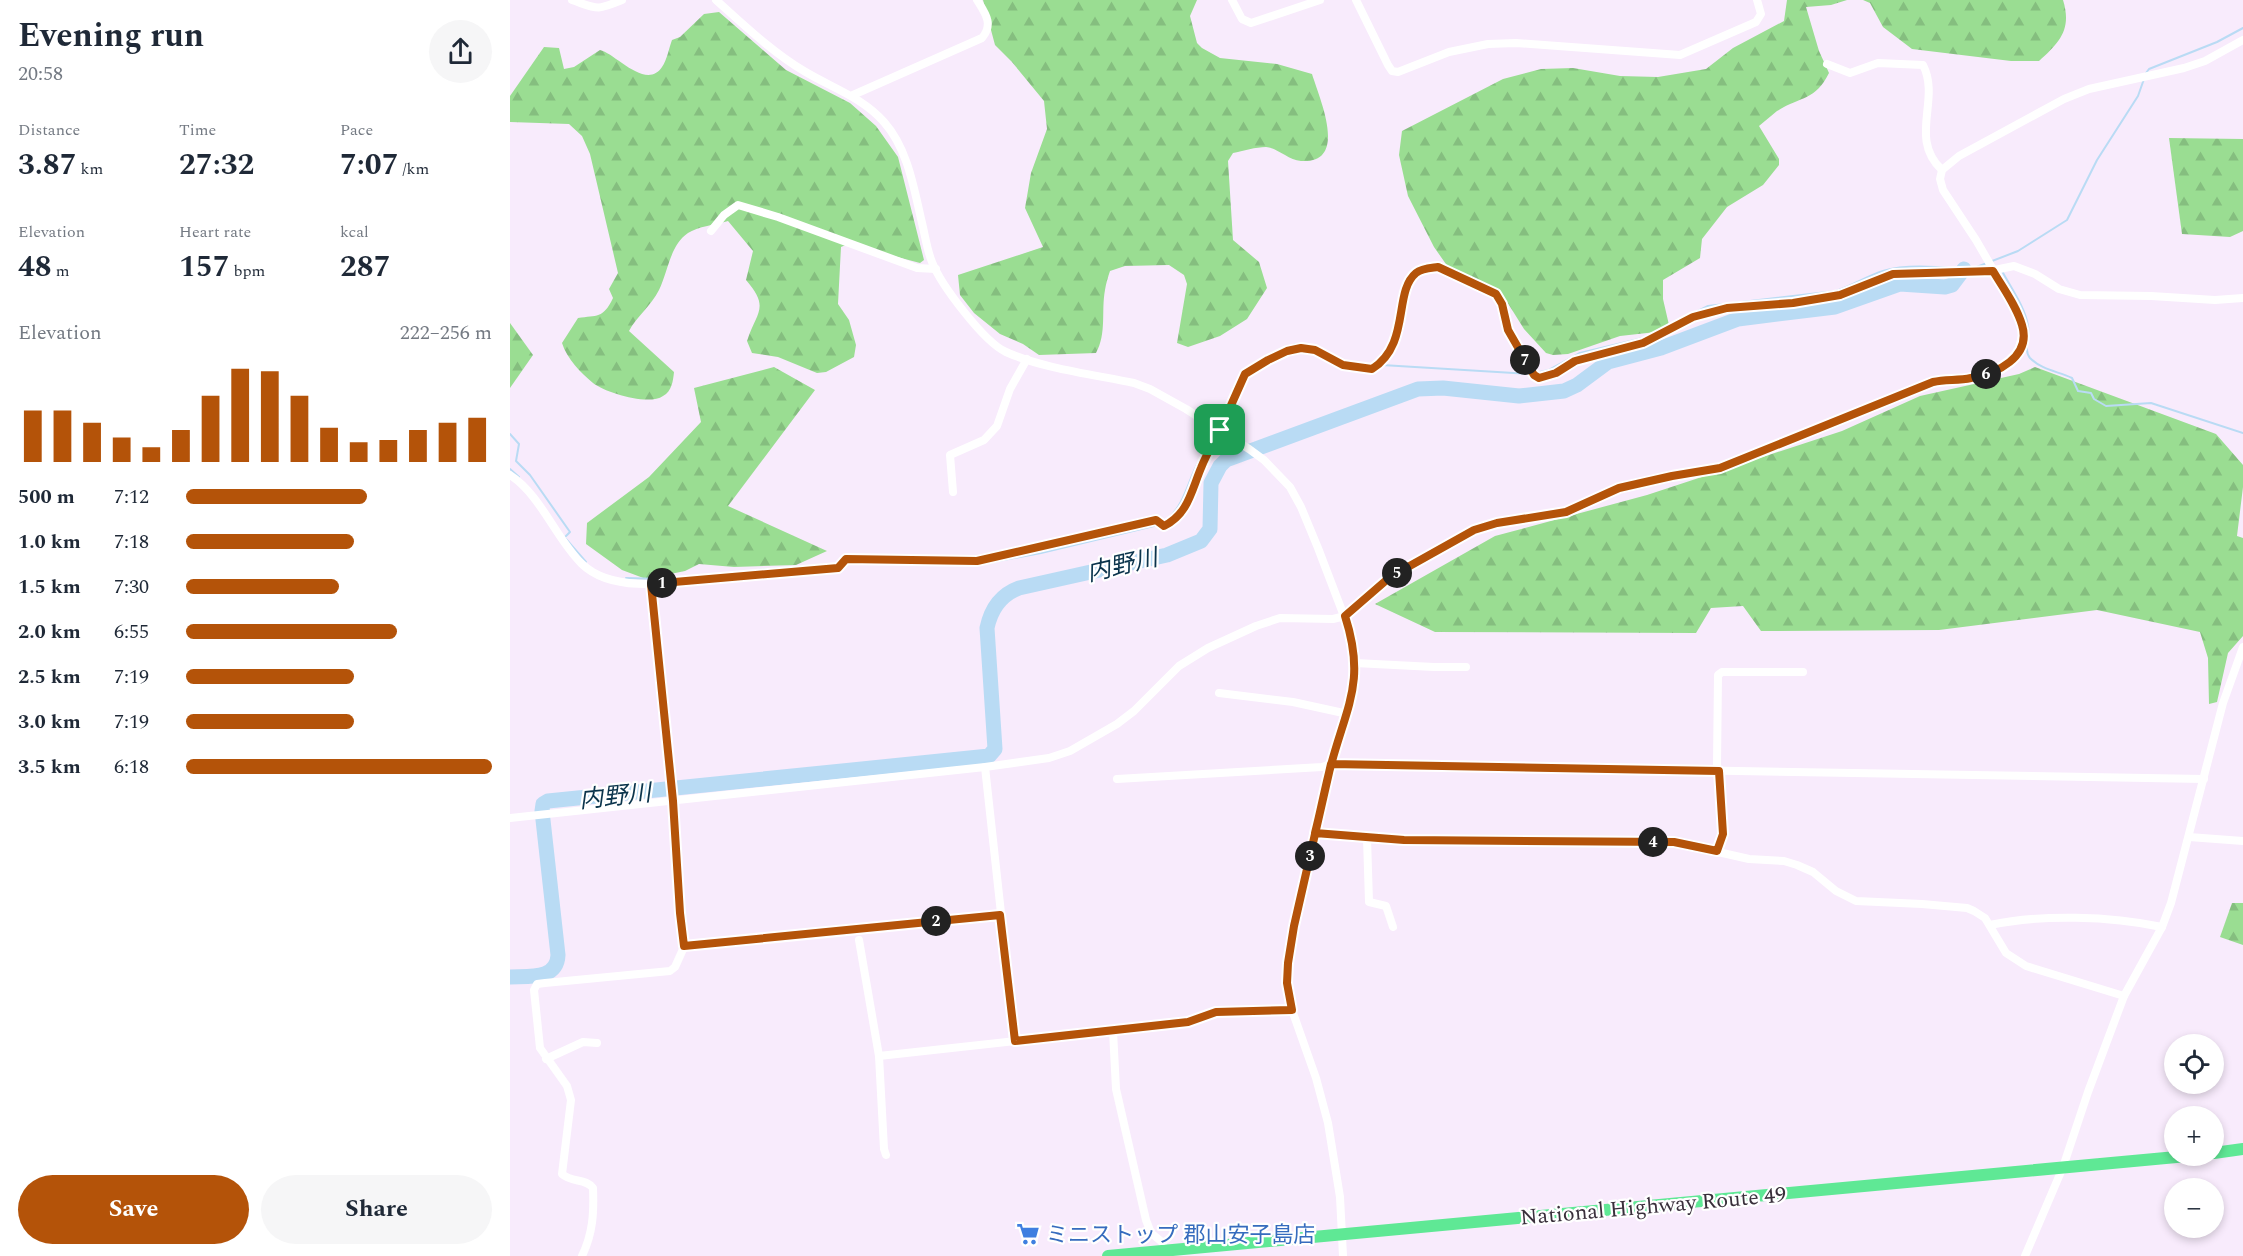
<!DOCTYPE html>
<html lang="en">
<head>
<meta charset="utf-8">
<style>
  body { margin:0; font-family:Spectral,"Noto Sans JP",serif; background:#f6f6f7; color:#1f2937; height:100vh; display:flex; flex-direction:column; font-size:22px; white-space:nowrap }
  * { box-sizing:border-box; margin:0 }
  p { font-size:20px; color:#747a83 }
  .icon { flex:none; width:33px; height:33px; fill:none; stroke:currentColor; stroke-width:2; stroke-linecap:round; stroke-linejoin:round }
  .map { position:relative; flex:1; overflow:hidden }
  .side { display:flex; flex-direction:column; background:#fff; width:510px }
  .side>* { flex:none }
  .buttons { position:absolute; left:1654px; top:1034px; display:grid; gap:12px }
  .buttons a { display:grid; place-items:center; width:60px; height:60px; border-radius:50%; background:#fff; box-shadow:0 3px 9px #0003; font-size:30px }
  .pin { position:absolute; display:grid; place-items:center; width:51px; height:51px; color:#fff; margin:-26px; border-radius:12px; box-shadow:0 3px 9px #0006 }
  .km { position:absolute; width:30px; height:30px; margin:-15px; border-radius:50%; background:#222; color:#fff; font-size:16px; line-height:30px; text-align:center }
  .round { display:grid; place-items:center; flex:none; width:63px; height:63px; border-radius:32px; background:#f6f6f7 }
  .summary { display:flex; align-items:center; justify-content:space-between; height:102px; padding:0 18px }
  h1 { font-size:33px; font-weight:700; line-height:45px }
  .stats { display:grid; grid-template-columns:repeat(3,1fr); gap:9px; height:102px; padding:6px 18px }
  .stats div { display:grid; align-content:center }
  .stats b { font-size:30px; font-weight:700 }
  .stats small { font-size:16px; font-weight:400 }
  .stats p { font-size:16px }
  .chart { height:168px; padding:12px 18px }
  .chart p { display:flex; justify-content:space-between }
  .chart svg { width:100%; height:108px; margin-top:6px; stroke:#b45309; stroke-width:6 }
  .action { display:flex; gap:12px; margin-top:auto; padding:12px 18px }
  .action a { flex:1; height:69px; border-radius:36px; background:#b45309; color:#fff; font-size:24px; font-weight:700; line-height:69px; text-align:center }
  .action a+a { background:#f6f6f7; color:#1f2937 }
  ul { padding:0 18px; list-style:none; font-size:20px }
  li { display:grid; grid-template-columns:96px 72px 1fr; align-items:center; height:45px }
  li i { height:15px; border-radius:8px; background:#b45309 }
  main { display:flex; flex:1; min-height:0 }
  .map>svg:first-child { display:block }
  .forest { fill:url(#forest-firs) }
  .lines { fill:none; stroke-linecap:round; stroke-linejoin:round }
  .stream { stroke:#b9dbf4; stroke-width:2 }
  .river { stroke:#b9dbf4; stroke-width:15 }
  .minor { stroke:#fff; stroke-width:8 }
  .highway { stroke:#5fe895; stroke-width:12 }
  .route-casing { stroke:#fff; stroke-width:12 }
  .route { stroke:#b45309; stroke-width:8 }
  .labels { text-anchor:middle; stroke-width:4.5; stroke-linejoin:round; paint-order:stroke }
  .street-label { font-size:22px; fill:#39303b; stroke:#fff }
  .shop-label { font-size:22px; fill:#366cbe; stroke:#fff; text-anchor:start }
  .water-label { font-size:24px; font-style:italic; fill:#0b344c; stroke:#fff }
</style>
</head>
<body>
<main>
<section class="side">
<div class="summary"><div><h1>Evening run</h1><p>20:58</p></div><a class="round"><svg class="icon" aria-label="share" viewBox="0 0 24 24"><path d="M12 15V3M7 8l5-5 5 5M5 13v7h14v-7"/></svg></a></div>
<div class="stats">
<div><p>Distance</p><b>3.87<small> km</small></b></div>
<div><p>Time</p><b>27:32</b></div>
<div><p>Pace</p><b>7:07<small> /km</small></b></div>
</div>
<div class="stats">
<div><p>Elevation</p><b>48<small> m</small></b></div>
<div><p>Heart rate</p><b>157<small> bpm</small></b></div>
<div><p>kcal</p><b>287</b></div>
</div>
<div class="chart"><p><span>Elevation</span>222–256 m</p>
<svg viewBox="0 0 160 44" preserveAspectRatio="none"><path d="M5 44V23M15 44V23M25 44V28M35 44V34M45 44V38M55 44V31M65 44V17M75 44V6M85 44V7M95 44V17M105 44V30M115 44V36M125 44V35M135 44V31M145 44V28M155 44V26"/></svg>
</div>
<ul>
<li><b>500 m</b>7:12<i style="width:59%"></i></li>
<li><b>1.0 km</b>7:18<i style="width:55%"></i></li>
<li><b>1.5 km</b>7:30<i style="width:50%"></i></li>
<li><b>2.0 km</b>6:55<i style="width:69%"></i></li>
<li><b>2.5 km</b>7:19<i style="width:55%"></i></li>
<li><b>3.0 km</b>7:19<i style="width:55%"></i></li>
<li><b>3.5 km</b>6:18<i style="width:100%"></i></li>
</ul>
<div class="action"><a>Save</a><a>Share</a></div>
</section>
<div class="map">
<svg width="1733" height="1256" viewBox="0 0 1733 1256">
  <defs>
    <pattern id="forest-firs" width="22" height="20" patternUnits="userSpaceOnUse" patternTransform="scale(1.5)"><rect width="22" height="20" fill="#9add92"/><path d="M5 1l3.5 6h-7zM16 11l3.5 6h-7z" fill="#85be7f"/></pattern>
  </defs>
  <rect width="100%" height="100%" fill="#f8ebfc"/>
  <g class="forest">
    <path d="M473,0h214l-7,16 7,27 5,5 18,10 57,6 35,10c8,26 37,90 -11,87 -13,-1 -23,-13 -35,-14 -10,0 -23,4 -33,6l-5,8 5,79 26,22 8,26 -20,31 -27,17 -32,11 -11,-4 10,-59 -3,-9 -15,-10 -44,1 -15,5c-2,6 -4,12 -5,19 -4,21 2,43 -9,63l-57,2 -16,-11 -23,-10 -26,-21 -14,-18 -2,-20 85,-28 -18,-39 6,-35 16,-44 -3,-28 -32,-39 -17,-17z"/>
    <path d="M1277,0h60l-16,5 -25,2 13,44 10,22c-14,28 -28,23 -52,38 -6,5 -12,10 -18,15l20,33v6l-16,20 -36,22 -25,32 -2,19 -37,22v19l6,26 -13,7 -36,4 -52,18 -15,1 -7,-2 -22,-24 -20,-32 -13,-11 -43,-19 -14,-20 -26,-51 -9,-41 3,-24 101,-52 38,-10 32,-1 47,8 38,1 48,-8 27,-21 51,-27z"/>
    <path d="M1353,0h200c9,29 -3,42 -24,61h-28l-99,-12 -29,-22 -13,-24z"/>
    <path d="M209,12l67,58 64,33 26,23 22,31 26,103 -4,3 -72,-19 -7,3 -3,57 11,16 7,25 -2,12 -28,15 -9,1 -39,-16 -26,-4 -5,-12c10,-30 23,-33 -1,-61l7,-29 -25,-30c-11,3 -31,6 -40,12 -18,12 -20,39 -29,57 -8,16 -22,26 -30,41l45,41c-1,9 -2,19 -11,24 -14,10 -57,-3 -70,-13 -12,-10 -26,-24 -31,-40l16,-25c19,-3 25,1 35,-20l-4,-9 9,-16 -28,-119 -8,-18 -13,-12 -59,-2v-26l34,-49 15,1 5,21 10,-2 26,-17c15,3 46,41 62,17 5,-7 7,-19 10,-27l8,-3 24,-23z"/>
    <polygon points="1659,138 1733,139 1733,231 1720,237 1672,234"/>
    <polygon points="0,323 23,355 0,388"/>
    <polygon points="264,367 305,390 218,506 317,551 286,565 224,567 189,564 175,571 136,579 112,570 76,544 77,523 139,477 191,422 184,388"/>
    <polygon points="1525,367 1706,434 1733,465 1733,487 1727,536 1733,538 1733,636 1718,653 1707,702 1699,704 1698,658 1690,632 1587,610 1429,630 1251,631 1233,606 1201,608 1186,633 925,632 865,604 985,536 1137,495 1332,431 1410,396 1509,374"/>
    <polygon points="1722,903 1733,903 1733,945 1710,937"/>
  </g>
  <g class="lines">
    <g class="stream">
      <polyline points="1636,73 1639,69 1707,42 1733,28"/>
      <polyline points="1464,268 1508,251 1557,220 1587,160 1628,96 1634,79"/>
      <path d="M1492,271c9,17 23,36 26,55 2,10 -5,24 2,32 12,12 27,13 42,20l6,13 13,2 3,6 12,7 45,-3 92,30"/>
      <polyline points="778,347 786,344 796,344"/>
      <polyline points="872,365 1019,374"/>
      <path d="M1025,373l14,-3 31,-17 63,-15 65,-32 128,-15c16,-5 31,-15 47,-20 24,-7 54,-4 79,-2"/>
      <polyline points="723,389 732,372"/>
      <polyline points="0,434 9,444 6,461 20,475 60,532 55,537"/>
      <polyline points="0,469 9,477"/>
      <path d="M658,519c18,-17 20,-40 32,-60"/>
      <polyline points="56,539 76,562"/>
      <polyline points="337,564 377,564"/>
      <polyline points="472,564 531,553 648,525"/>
      <polyline points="248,570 329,564"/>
      <polyline points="116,578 152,579 182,576"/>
    </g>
    <path class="river" d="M0,977c19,-1 47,3 48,-22l-16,-144 1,-7 5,-3 441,-45 6,-7 -8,-121c4,-19 13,-33 32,-40l148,-33 34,-14 9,-12 1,-46 9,-17 6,-6 192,-71 25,-1 76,8 45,-5 13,-6 31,-23 53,-14 77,-29 97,-12 65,-23 45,3 7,-2 12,-16"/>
    <g class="minor">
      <path d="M62,0c26,9 23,11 50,0"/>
      <path d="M206,0c28,25 56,52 88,71 28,17 58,26 80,51 24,27 30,67 38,101 3,12 5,27 10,39 9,23 52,80 74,90 35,16 90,23 128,31l16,6 36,20 63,40 15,11 26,27 11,20 17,41 34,89 3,26 -2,34 -22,67 -37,162 -6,37 -1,20 5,27 24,68 12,45 12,74 3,59"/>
      <polyline points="722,0 732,19 741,23 810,0"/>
      <polyline points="846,0 878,65 882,71 888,72 939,52 978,44 1006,43 1170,55 1246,22 1251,14 1247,0"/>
      <path d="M1317,64l23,9 28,-10 45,2c18,35 -15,73 19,105"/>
      <path d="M343,95l129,-57c12,-14 3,-25 -5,-38"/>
      <polyline points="201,231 214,215 228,205 268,217 407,268 426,269"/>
      <path d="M0,475c31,20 46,64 72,89 34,33 103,16 146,12 35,-2 71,-5 106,-7l7,-3 5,-7 131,2 179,-41 8,6 14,-9 10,-12 15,-43 42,-88 6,-6 35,-17 23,-3 34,17 29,4 17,-14 7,-15 13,-59 8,-9 21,-5 58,27 6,10 9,33 23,38 5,3 17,-5 24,-14 63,-16 58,-29 26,-6 66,-5 47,-8 53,-21 92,-2 29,-6 21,8 24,15 21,6 71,1 64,4 28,-2"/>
      <polyline points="443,492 440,455 474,440 487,426 500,389 517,359"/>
      <polyline points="845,663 924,667 956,667"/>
      <polyline points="709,693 783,702 838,714"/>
      <polyline points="475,767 505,1041"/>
      <polyline points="607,779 812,767 821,764 1694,779"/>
      <polyline points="0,818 475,767 539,758 560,751 607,724 624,711 669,666 698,648 746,626 770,618 823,619 835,616 880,577 964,530 987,523 1048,514 1109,488 1162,475 1210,468 1423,382 1459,379 1483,372 1499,364 1508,352 1513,332 1513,326 1502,302 1466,240 1433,190 1430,179 1432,170 1449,156 1554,99 1579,89 1674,68 1695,61 1733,40"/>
      <polyline points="805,833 894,840 1164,842 1239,859 1274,861 1287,865 1303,872 1326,891 1346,901 1412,904 1457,908 1464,911 1475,918 1496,953 1516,966 1614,996"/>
      <polyline points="1679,837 1733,841"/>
      <polyline points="857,838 859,902 876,906 883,927"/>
      <polyline points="1207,851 1213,834 1207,766 1208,675 1212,672 1293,672"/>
      <path d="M1480,925c52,-11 120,-9 172,2"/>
      <polyline points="349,940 369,1056 374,1149 376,1155"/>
      <polyline points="174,947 490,915"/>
      <polyline points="603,1031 606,1089 636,1220 641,1233 652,1242 655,1250"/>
      <polyline points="369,1056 678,1022 706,1012 782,1010"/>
      <polyline points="36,1059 73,1042 87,1043"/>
      <path d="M72,1256c11,-23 12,-43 11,-68 -7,-10 -21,-5 -31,-14l9,-74 -4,-14 -27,-38 -6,-58 3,-6 8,-1 125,-12 5,-4 9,-20 -4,-34 -7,-112 -22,-217"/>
      <polyline points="1515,1256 1553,1167 1578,1092 1614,996 1652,927 1661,903 1713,703 1733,647"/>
    </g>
    <g class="highway">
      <polyline points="1704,1153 1733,1149"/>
      <polyline points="598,1256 1688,1155"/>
    </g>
  </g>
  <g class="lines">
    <g class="route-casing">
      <path id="route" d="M710,430c-7,13 -14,25 -19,38 -10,24 -13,46 -37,58l-8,-6 -179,41 -131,-2 -8,9 -187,16 22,217 7,112 4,33 316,-31 15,126 173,-19 28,-10 76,-2 -5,-27 1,-20 6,-37 37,-162 388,7 4,63 -6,17 -43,-9 -270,-2 -89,-7c6,-23 10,-46 16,-68 16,-60 35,-84 14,-149l45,-39 84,-47 23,-7 69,-11 53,-24 53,-12 48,-8 213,-86c13,-3 25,-1 38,-4 25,-4 61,-21 51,-53 -6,-20 -19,-37 -29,-54l-100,3 -53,21 -47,8 -66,5 -34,9 -50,26 -68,18 -19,12 -17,5 -5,-3 -26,-45 -6,-26 -6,-10 -58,-27c-7,1 -16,1 -22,6 -23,19 -5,71 -44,96l-29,-4 -28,-15 -14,-2 -14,3 -19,9 -23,14 -25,56"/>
    </g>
    <use href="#route" class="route"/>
  </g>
  <defs>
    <g id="supermarket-bare" transform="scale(1.8)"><path d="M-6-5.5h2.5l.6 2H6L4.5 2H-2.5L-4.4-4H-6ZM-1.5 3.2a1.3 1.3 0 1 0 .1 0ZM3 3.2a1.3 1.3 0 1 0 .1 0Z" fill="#3f7fe0" stroke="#fff" stroke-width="2.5" paint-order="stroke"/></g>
  </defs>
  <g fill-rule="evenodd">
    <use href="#supermarket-bare" x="518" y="1234"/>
  </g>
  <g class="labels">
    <g class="street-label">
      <text transform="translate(1143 1205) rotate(-5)" y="8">National Highway Route 49</text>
    </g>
    <g class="shop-label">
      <text x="536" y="1242">ミニストップ 郡山安子島店</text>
    </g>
    <g class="water-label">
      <text transform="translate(612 565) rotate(-13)" y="8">内野川</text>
      <text transform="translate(105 796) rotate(-6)" y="8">内野川</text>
    </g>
  </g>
</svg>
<div class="buttons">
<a><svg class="icon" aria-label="locate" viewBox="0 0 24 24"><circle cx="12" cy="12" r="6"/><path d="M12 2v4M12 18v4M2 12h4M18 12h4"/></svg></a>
<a>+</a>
<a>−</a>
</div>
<div class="pin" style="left:710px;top:430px;background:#1e9e55"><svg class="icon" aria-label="arrive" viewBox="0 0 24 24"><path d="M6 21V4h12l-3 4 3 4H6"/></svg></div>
<b class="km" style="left:152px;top:583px">1</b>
<b class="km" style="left:426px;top:921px">2</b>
<b class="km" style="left:800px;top:856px">3</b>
<b class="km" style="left:1143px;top:842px">4</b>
<b class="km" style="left:887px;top:573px">5</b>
<b class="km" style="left:1476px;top:374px">6</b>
<b class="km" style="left:1015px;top:360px">7</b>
</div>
</main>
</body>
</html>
